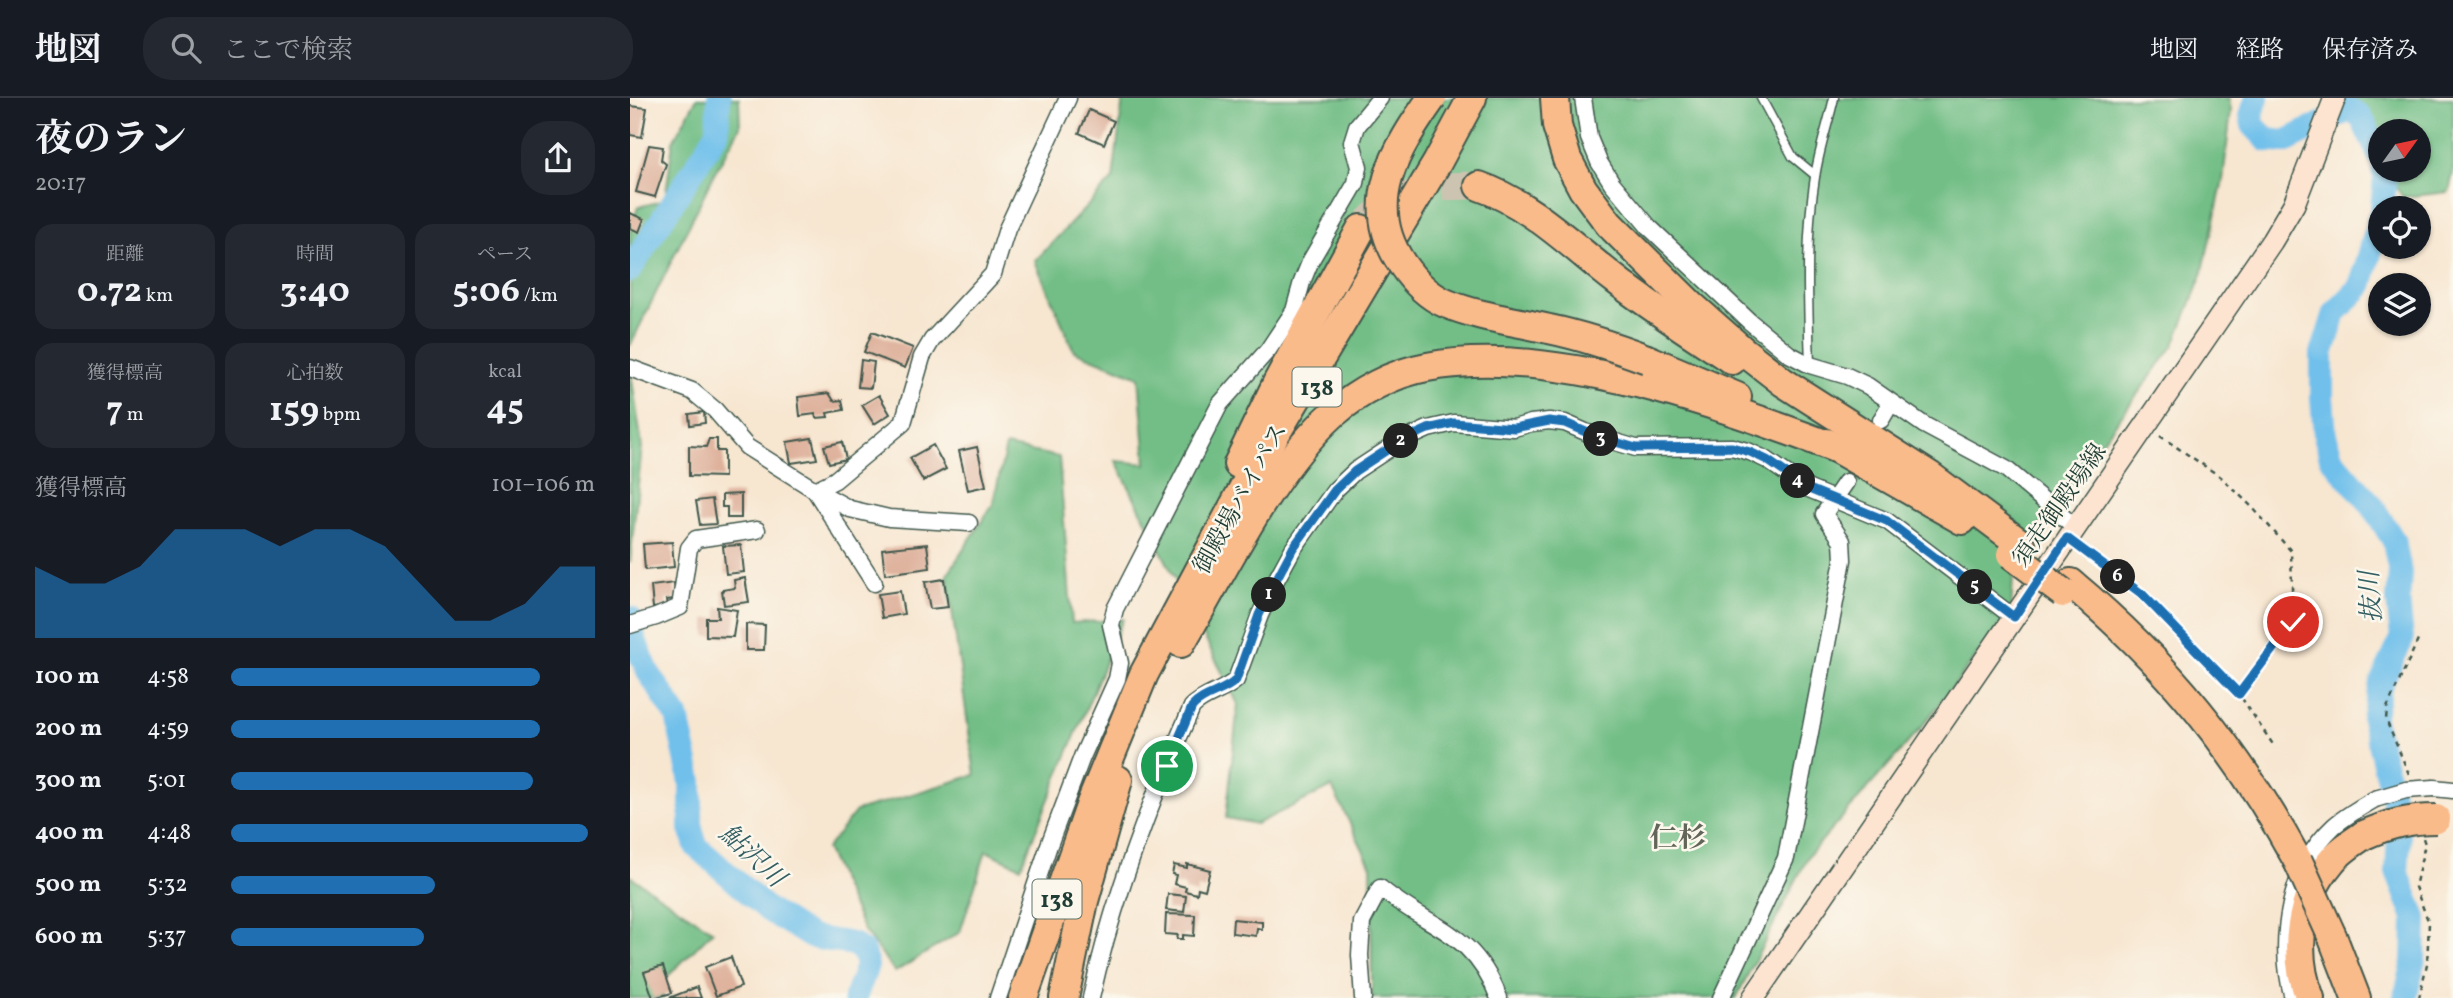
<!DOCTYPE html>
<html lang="ja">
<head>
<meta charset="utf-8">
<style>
  body { margin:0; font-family:Vollkorn,"Noto Serif JP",serif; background:#242831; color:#f1f3f6; height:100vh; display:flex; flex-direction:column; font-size:26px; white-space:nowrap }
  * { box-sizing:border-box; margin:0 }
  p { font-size:23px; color:#9ea1a6 }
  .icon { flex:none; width:38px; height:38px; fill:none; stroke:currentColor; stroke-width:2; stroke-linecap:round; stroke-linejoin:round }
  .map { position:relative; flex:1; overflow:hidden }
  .drawer { display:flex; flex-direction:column; background:#171b24; width:630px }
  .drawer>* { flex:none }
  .needle { width:46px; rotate:57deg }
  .buttons { position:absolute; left:1738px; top:21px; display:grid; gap:14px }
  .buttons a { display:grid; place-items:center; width:63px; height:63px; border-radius:50%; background:#171b24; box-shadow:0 2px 5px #0004; font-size:35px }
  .pin { position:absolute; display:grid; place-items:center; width:60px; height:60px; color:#fff; margin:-30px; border:4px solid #fff; border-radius:50%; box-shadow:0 2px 7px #0007 }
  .km { position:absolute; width:35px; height:35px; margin:-18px; border-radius:50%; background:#222; color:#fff; font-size:19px; line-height:35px; text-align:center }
  .round { display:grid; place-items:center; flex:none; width:74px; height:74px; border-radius:28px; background:#242831 }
  .head { display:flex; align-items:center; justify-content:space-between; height:119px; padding:0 35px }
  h1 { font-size:38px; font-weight:700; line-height:52px }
  .stats { display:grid; grid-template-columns:repeat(3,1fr); gap:10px; height:119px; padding:7px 35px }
  .stats div { display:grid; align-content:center; border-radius:18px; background:#242831; text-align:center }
  .stats b { font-size:35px; font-weight:700 }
  .stats small { font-size:19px; font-weight:400 }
  .stats p { font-size:19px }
  .chart { height:196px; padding:14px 35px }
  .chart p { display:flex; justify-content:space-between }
  .chart svg { width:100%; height:126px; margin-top:7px; fill:#1f6fb2; opacity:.7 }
  ul { padding:0 35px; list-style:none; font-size:23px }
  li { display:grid; grid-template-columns:112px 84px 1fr; align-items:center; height:52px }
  li i { height:18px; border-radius:9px; background:#1f6fb2 }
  header { display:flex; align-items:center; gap:42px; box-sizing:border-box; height:98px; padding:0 35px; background:#171b24; border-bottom:2px solid #363941 }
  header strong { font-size:33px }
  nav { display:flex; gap:38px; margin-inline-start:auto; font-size:24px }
  .search { width:490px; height:63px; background:#242831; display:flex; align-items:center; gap:18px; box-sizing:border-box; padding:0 24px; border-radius:28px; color:#9ea1a6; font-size:26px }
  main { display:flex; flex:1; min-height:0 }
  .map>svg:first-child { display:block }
  .forest { fill:#72be86; stroke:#487e5d; stroke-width:2 }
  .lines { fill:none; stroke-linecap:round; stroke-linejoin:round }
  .river { stroke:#70c0eb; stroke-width:24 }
  .building { fill:#deb19b }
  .highway-tunnel { stroke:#ccc4b1; stroke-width:28; stroke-dasharray:28 14; stroke-linecap:butt }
  .lane-casing { stroke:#3f564b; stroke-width:11 }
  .street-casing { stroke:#3f564b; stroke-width:19 }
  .secondary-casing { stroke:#3f564b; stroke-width:24 }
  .highway-casing { stroke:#3f564b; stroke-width:32 }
  .path { stroke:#3f564b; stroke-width:2.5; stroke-dasharray:5 5; stroke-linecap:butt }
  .lane { stroke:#fff; stroke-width:8 }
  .street { stroke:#fff; stroke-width:16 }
  .secondary { stroke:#fde4d1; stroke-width:21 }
  .highway { stroke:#fabb8b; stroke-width:28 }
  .street-bridge-casing { stroke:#3f564b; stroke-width:19; stroke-linecap:butt }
  .highway-bridge-casing { stroke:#3f564b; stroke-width:32; stroke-linecap:butt }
  .street-bridge { stroke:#fff; stroke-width:16 }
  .highway-bridge { stroke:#fabb8b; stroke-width:28 }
  .route-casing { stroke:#fff; stroke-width:14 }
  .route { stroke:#1f6fb2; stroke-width:9 }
  .labels { text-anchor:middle; stroke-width:5; stroke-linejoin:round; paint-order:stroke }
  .shield { fill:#fbf7ec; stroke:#61756b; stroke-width:2 }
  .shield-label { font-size:23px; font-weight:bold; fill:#1f3d34 }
  .street-label { font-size:24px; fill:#1f3d34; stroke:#fbf7ec }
  .water-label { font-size:26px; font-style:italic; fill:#335e62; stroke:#fbf7ec }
  .quarter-label { font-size:28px; font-weight:bold; fill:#626658; stroke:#fbf7ec }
</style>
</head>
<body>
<header>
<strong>地図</strong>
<div class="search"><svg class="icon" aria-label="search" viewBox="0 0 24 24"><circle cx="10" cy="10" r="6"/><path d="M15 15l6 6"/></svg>ここで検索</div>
<nav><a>地図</a><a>経路</a><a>保存済み</a></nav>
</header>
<main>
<section class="drawer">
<div class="head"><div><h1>夜のラン</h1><p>20:17</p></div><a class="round"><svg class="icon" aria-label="share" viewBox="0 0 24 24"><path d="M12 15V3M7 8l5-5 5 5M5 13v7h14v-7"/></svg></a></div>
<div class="stats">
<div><p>距離</p><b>0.72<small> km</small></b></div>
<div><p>時間</p><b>3:40</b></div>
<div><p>ペース</p><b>5:06<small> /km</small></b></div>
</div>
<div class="stats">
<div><p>獲得標高</p><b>7<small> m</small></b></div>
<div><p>心拍数</p><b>159<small> bpm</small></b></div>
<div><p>kcal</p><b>45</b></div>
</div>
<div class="chart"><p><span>獲得標高</span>101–106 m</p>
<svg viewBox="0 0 160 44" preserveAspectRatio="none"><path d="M0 44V19L10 25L20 25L30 19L40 6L50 6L60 6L70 12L80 6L90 6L100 12L110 25L120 38L130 38L140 32L150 19L160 19V44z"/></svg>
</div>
<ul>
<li><b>100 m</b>4:58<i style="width:85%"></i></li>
<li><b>200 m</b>4:59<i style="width:85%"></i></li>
<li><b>300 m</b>5:01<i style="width:83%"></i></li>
<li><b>400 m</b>4:48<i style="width:98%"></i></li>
<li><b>500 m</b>5:32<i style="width:56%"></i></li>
<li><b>600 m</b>5:37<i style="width:53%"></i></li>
</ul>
</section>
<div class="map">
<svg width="1823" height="900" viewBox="0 0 1823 900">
  <rect width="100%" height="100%" fill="#fbf7ec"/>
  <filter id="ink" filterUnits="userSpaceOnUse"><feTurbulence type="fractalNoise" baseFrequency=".0143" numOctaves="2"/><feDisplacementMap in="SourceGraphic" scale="14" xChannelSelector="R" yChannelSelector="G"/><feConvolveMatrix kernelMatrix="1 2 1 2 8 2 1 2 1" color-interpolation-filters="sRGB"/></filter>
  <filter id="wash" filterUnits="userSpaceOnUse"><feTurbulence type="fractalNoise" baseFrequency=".00686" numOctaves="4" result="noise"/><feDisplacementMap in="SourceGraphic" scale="28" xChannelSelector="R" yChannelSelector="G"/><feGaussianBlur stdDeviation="1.57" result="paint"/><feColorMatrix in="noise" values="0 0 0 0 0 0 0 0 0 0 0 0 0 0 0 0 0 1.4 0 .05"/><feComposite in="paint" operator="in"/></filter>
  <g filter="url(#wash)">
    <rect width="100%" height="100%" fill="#f7e6d0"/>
    <g class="forest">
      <polygon points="67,0 109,0 110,29 84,76 0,248 0,133 8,109 35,102 43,43"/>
      <polygon points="493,0 1599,0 1601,13 1593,82 1572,177 1544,247 1384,462 1381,514 1290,631 1179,757 1106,900 742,900 741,768 702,689 626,726 596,720 608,606 486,363 516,366 509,279 444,253 405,163 483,81"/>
      <polygon points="1711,0 1823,0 1823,74 1819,94 1773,99 1754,72 1788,72 1788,33 1750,33 1750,65 1713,10"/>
      <polygon points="0,268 12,348 0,465"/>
      <polygon points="376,348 429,359 442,525 493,521 391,769 356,753 330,834 265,874 234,833 196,751 226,713 345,677 317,477 363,406"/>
      <polygon points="0,778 83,833 31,885 33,900 0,900"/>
    </g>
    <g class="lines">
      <g class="river">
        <polyline points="1627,0 1621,16 1623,27 1637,42 1655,44 1719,12 1731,19 1750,59"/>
        <polyline points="1752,110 1755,79 1753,72"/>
        <polyline points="1750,118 1731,188 1705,215 1692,256 1692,300 1695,337 1701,360 1741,406 1764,443 1770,475 1768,502 1772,541 1751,585 1743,621 1762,697 1769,739 1767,774 1785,820 1784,864 1775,900"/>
        <polyline points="0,172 87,35 89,0"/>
        <polyline points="0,520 4,540 18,574 47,618 61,684 61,731 66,748 138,812 181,839 223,846 233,853 237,868 225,900"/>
      </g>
    </g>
    <g id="blocks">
      <g class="building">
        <polygon points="0,8 17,10 12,39 0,37"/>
        <polygon points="459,12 484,23 474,46 449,35"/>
        <polygon points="19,47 33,49 31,62 36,66 25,99 6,94"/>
        <polygon points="0,115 14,121 9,134 0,130"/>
        <polygon points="242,234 283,250 275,270 234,254"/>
        <polygon points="231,262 244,264 241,290 228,289"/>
        <polygon points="199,295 204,303 212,302 214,312 197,315 198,319 186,320 185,316 170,318 168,299"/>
        <polygon points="249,297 260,316 244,326 232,307"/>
        <polygon points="74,314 75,325 60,327 59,316"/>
        <polygon points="182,340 187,361 161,365 157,344"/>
        <polygon points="79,341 87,341 87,353 94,353 94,379 59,378 59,348 76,349"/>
        <polygon points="212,344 216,361 199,365 194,348"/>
        <polygon points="303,347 316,371 293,383 280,360"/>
        <polygon points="347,349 356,388 338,392 329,353"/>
        <polygon points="111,396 111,420 97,420 97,409 92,409 92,397"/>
        <polygon points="82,401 86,426 70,427 66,403"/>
        <polygon points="42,444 44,469 15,472 13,446"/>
        <polygon points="297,446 300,470 255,476 252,451"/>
        <polygon points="111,447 114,474 96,476 93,448"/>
        <polygon points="115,480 119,504 94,507 92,492 105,490 104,482"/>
        <polygon points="314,481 318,509 300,511 295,484"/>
        <polygon points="44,485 46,501 36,502 37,508 23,510 21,488"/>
        <polygon points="270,493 274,516 252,520 248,496"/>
        <polygon points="87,509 107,512 103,539 76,538 76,520 88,520"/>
        <polygon points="116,526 135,527 134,552 116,552"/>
        <polygon points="557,766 580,772 575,792 568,790 567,796 555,793 556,789 544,786 546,777 542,776 544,767 557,770"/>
        <polygon points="538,796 556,798 554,814 536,812"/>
        <polygon points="536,816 565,817 564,838 553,837 553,841 547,841 548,837 535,836"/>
        <polygon points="603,821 632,824 632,831 627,830 626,838 602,835"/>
        <polygon points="101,859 111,889 86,898 75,869"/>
        <polygon points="33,868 42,895 23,900 14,874"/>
        <polygon points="67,889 71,900 39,900"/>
      </g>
    </g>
  </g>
  <g filter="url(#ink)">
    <use href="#blocks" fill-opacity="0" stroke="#3f564b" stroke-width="2"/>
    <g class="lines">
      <path class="highway-tunnel" d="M737,124c30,-31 71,-38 112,-36"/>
      <g class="lane-casing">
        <g id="lane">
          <polyline points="1131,0 1163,59 1185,77"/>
          <path d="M1180,267c-2,-63 -5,-126 5,-188 4,-27 13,-53 19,-79"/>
        </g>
      </g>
      <g class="street-casing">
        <g id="street">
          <polyline points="953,0 959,40 969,64 982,85 1019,129 1119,223 1159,256 1180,267 1217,278 1238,288 1294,327 1376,371 1445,429"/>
          <polyline points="0,270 62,293 85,312 117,349 185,392 205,382 273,325 292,259 302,242 363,176 377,131 438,0"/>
          <polyline points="1251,322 1261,305"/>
          <polyline points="185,392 220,411 259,420 339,425"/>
          <polyline points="186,394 244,485"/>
          <polyline points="0,527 26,519 50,509 59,450 66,441 127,432"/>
          <polyline points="1804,690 1823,692"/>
          <polyline points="368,900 419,747 452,659 487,581 490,565 481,527 485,511 590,306 638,252 664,213 672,184 681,162 726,85 729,69 722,44 727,28 750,0"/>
          <path d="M461,900c22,-100 59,-197 101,-291 12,-13 31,-15 44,-27l24,-65 16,-35 17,-31 42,-59 20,-19 44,-29 29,-13 26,-6 60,5 17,-5 18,-2 16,2 30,13 41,12 96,-1 18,5 17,8 42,29 78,32 126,96"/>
          <path d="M733,900l-3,-43 2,-33 18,-34c51,42 92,41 119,110"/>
          <polyline points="1091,900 1156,760 1213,462 1212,443 1194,416 1216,384"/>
          <path d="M1663,900c-16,-58 -4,-130 41,-172 13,-11 27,-19 41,-27"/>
        </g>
      </g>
      <g class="secondary-casing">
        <polyline id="secondary" points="1123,900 1642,143 1664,106 1705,0"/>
      </g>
      <g class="highway-casing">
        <g id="highway">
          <polyline points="925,0 927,28 937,61 953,91 979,126 1061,207 1112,252 1153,284 1300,378 1391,446"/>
          <path d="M849,88c52,18 94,61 137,94 37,29 77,54 116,80"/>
          <polyline points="1017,261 1107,299"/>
          <polyline points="1197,345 1332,422"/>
          <polyline points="608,366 647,285 731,131"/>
          <path d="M1441,485c96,80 167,168 227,278"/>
          <path d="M551,545c43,-73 89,-172 152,-229 25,-22 60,-41 94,-47 125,-24 299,39 416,84"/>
          <polyline points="1702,838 1726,900"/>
          <polyline points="393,900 462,703 514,576 615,387 807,65 842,0"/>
          <polyline points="434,900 454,803 488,682"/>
          <path d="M1680,900c-18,-44 -11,-99 20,-135 9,-12 22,-20 34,-28"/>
        </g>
      </g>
      <g class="path">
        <polyline points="1530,338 1591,379 1623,410 1661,453 1663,524 1609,596"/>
        <polyline points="1451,451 1512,496 1609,596 1644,648"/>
        <polyline points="1779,676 1756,622 1757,610 1789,540"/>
        <polyline points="1789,900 1797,866 1799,825 1785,789 1795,746 1793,740"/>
      </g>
      <use href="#lane" class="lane"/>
      <use href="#street" class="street"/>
      <use href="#secondary" class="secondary"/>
      <use href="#highway" class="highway"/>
      <g class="street-bridge-casing">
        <polyline id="street-bridge" points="1745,701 1776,692 1804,690"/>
      </g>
      <g class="highway-bridge-casing">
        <g id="highway-bridge">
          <path d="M802,0c-36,51 -71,106 -30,166 11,16 25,31 43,39 33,14 70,18 104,26 34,7 66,18 98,30"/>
          <polyline points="1381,456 1433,495"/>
          <path d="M1734,737c25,-11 45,-16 72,-16"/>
          <polyline points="1668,763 1702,838"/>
        </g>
      </g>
      <use href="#street-bridge" class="street-bridge"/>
      <use href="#highway-bridge" class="highway-bridge"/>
    </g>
  </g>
  <g class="lines" filter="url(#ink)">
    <g class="route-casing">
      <path id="route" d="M537,668l25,-59c12,-14 31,-14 44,-27l23,-65 17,-35 17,-32 42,-58 20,-19 44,-29 29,-13 26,-6 60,5 35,-7 16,2 30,13 41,12 96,-1 18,5 17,8 42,29 78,32 127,96 53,-79 75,56 97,100 54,-72"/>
    </g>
    <use href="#route" class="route"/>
  </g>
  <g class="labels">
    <g class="shield">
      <rect x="662.5" y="269.5" width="49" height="39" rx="5"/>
      <rect x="402.5" y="781.5" width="49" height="39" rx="5"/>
    </g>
    <g class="shield-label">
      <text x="687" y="297">138</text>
      <text x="427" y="809">138</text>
    </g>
    <g class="street-label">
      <text transform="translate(610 400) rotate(-61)" y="8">御殿場バイパス</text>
      <text transform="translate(1429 407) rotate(-55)" y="8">須走御殿場線</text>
    </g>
    <g class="water-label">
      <text transform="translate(1740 499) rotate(-94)" y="9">抜川</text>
      <text transform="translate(123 757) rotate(43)" y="9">鮎沢川</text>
    </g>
    <g class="quarter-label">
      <text x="1048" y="749">仁杉</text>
    </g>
  </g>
</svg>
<div class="buttons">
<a><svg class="needle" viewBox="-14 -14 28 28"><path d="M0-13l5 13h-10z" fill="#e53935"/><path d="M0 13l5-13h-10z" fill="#9ea1a6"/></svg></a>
<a><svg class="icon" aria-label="locate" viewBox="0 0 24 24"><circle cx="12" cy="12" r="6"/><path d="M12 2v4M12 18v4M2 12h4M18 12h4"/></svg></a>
<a><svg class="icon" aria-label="layers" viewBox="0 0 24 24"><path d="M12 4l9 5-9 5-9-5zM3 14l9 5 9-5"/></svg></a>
</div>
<div class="pin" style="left:537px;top:668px;background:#1e9e55"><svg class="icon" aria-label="arrive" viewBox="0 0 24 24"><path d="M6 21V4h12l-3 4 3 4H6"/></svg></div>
<div class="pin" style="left:1663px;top:524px;background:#d93025"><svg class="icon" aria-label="check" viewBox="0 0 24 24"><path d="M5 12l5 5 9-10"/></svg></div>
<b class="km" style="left:639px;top:497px">1</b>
<b class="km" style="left:771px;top:343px">2</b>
<b class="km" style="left:971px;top:341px">3</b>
<b class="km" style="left:1168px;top:383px">4</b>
<b class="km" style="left:1345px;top:489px">5</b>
<b class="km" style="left:1488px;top:479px">6</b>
</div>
</main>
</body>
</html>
